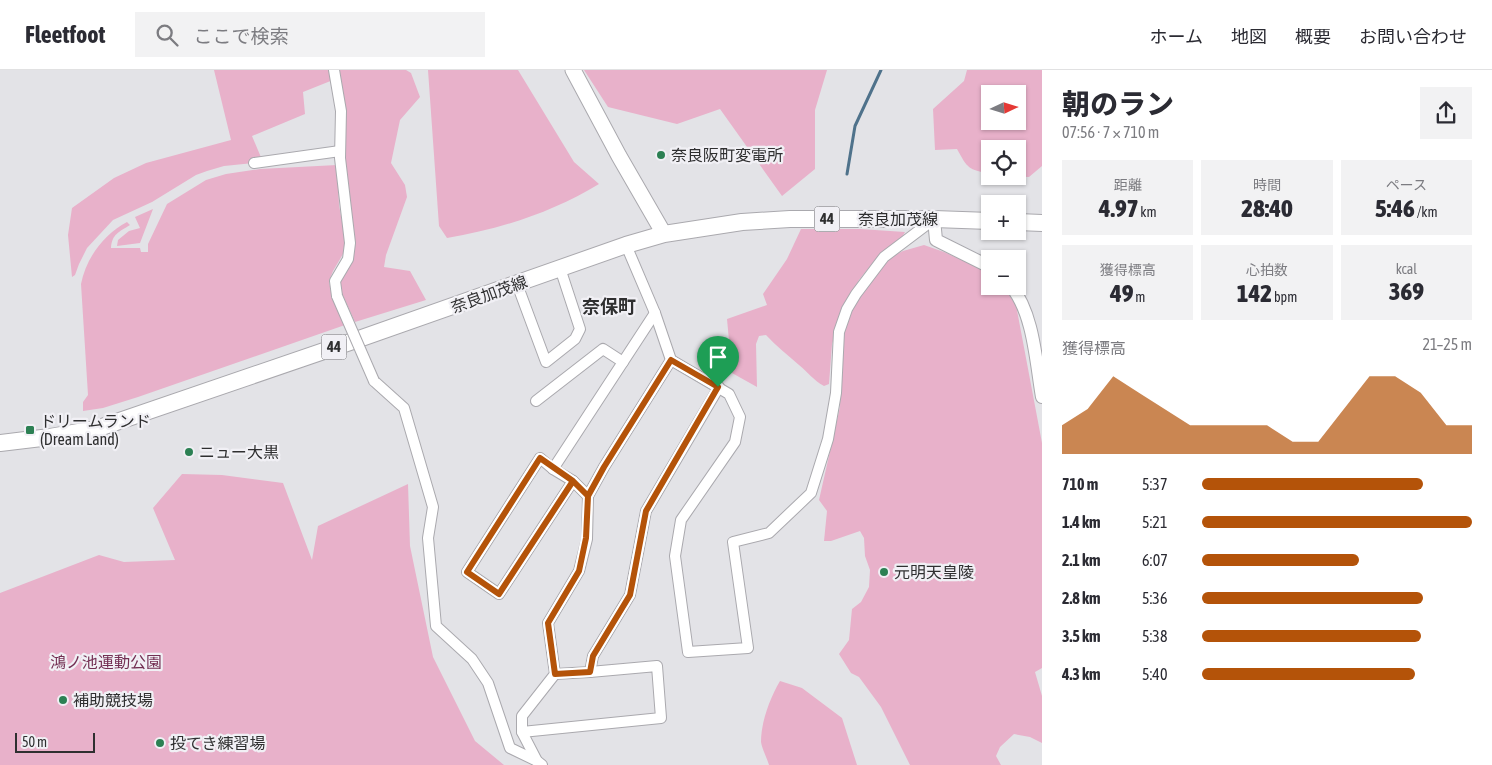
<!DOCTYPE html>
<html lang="ja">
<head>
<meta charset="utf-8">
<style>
  body { margin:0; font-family:"Asap Condensed","Noto Sans JP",sans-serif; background:#f2f2f3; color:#2b2b33; height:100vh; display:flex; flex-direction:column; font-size:19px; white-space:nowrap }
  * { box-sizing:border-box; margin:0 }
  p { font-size:16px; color:#7c7c81 }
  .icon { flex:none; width:28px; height:28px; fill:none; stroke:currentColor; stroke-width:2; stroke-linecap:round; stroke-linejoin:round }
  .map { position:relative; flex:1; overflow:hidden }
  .side { display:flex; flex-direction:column; background:#fff; width:450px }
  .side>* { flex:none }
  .needle { width:32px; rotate:86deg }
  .tools { position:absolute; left:981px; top:15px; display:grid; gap:10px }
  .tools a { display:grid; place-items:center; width:45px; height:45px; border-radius:0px; background:#fff; box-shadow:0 1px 4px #0004; font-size:25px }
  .scale { position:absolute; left:15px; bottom:12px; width:80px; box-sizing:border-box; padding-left:5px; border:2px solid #2f2f30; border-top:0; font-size:14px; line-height:18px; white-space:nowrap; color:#2f2f30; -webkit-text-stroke:4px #f1f0f5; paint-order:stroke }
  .pin { position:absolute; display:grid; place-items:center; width:42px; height:42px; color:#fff; margin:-51px -21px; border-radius:50% 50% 50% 0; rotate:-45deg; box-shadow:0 0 5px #0007 }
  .pin .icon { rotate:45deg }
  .round { display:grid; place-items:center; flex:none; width:52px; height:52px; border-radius:0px; background:#f2f2f3 }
  .headline { display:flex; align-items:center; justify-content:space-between; height:85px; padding:0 20px }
  h1 { font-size:28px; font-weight:800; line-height:38px }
  .stats { display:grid; grid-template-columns:repeat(3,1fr); gap:8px; height:85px; padding:5px 20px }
  .stats div { display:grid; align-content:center; border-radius:0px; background:#f2f2f3; text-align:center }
  .stats b { font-size:25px; font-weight:800 }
  .stats small { font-size:14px; font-weight:400 }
  .stats p { font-size:14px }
  .chart { height:140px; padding:10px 20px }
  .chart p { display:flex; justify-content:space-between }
  .chart svg { width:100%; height:90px; margin-top:5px; fill:#b45309; opacity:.7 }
  ul { padding:0 20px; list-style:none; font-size:16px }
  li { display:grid; grid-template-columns:80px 60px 1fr; align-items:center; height:38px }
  li i { height:12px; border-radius:6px; background:#b45309 }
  header { display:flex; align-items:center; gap:30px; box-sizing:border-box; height:70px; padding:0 25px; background:#fff; border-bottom:1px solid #e1e1e2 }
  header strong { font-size:24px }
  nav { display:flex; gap:28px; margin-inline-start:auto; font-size:18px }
  .search { width:350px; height:45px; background:#f2f2f3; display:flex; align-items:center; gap:12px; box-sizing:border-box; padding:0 18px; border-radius:0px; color:#7c7c81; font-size:19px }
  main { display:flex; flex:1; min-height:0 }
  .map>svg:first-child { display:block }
  .green { fill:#e8b1ca; fill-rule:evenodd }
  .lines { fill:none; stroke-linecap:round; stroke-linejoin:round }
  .stream { stroke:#4f728b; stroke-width:3 }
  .minor-casing { stroke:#aaa9ae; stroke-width:12 }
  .tertiary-casing { stroke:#aaa9ae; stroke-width:14 }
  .secondary-casing { stroke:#aaa9ae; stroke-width:17 }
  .primary-casing { stroke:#aaa9ae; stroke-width:18 }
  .minor { stroke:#fff; stroke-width:10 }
  .tertiary { stroke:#fff; stroke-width:12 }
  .secondary { stroke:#fff; stroke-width:15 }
  .primary { stroke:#fff; stroke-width:16 }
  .minor-bridge-casing { stroke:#aaa9ae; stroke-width:12; stroke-linecap:butt }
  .minor-bridge { stroke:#fff; stroke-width:10 }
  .route-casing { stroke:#fff; stroke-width:10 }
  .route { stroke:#b45309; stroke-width:6 }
  .poi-dot { fill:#2c8053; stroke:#f1f0f5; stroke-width:2 }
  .labels { text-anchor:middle; stroke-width:4.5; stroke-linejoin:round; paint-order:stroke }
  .shield { fill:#f1f0f5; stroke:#69696b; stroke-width:1 }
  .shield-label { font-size:15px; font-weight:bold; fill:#2f2f30 }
  .poi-label { font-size:16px; fill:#2f2f30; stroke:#f1f0f5; text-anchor:start }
  .street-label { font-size:16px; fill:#2f2f30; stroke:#f1f0f5 }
  .park-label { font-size:16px; fill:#732f53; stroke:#f1f0f5 }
  .neighbourhood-label { font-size:18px; font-weight:bold; fill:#2f2f30; stroke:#f1f0f5 }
</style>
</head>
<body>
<header>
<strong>Fleetfoot</strong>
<div class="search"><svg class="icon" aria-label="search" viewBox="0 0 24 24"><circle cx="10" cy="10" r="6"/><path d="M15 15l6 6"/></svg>ここで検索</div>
<nav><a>ホーム</a><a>地図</a><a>概要</a><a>お問い合わせ</a></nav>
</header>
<main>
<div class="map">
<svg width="1042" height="695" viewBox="0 0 1042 695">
  <rect width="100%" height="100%" fill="#e3e3e7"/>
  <g class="green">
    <polygon points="214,0 330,0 333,10 303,22 305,44 252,66 263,92 224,96 207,101 196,105 152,132 113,150 87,178 79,194 75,205 72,207 68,165 72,138 114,108 146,93 231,70"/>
    <path d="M336,0h70l5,3 9,24 -20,23 -9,43 14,22 2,12 -21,58 -2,12 26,4 16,29 -71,22 -16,-35c-1,-11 10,-17 10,-28 -2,-63 -8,-126 -13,-189z"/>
    <path d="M428,0h90l56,92 25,22c-46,28 -98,45 -152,54l-8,-12z"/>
    <polygon points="584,0 827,0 815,40 815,99 782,126 720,39 677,54 608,37"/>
    <path d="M967,0h75v96l-13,11 -24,-1h13v-27h-28v25c-22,-5 -22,-5 -33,-25l-22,1 -2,-41 31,-28zM990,24h28v27h-28z"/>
    <path d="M337,95l2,40 6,34 -2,15 -10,17 -4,10 2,11 14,33 -207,72 -35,11 -20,3v-9l5,-7 -7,-111c5,-26 23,-50 46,-62l3,3c-11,7 -18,9 -19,23h29l1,4h7v-8l19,-40 39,-24 20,-6 34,-5z"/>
    <polygon points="153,139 140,173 117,176 118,170 129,161 140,158 135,147"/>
    <path d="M801,159h59l45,3 -4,7 -26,21 -16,20 -14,24 -13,40 -3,40 -5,2c-11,-6 -16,-14 -25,-21 -11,-10 -23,-19 -33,-30l-7,1 -3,8 1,43 -25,-14 -5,-54 40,-14 -4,-11 24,-35z"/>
    <polygon points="924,175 944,182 986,201 990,204 990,216 1003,216 1016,235 1042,373 1042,598 1035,602 1042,626 1042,673 1030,667 1014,664 1000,677 996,686 1001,695 910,695 881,637 859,607 851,603 839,584 849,570 852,539 861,532 869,517 870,500 865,486 864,468 860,461 831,471 824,471 827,441 819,430 840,337 841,276 843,263 852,237 887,189 903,181"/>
    <polygon points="182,404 222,405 283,413 312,490 318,456 408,414 410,476 433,587 475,671 504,695 0,695 0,523 99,485 124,492 175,490 153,438"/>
    <path d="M780,611l22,7 40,30 15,47h-88c-2,-7 -7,-16 -8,-23 0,-20 9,-44 19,-61z"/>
  </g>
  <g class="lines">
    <polyline class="stream" points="847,104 855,56 881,0"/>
    <g class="minor-casing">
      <g id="minor">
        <polyline points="334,0 341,41 340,88 350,173 348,189 335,211 337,226"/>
        <polyline points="254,93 340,81"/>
        <polyline points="517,214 546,292 575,269 580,259 560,198"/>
        <polyline points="671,290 729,324 740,347 735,372 681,450 675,486 688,582 748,578 733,472 769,463 811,423 828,369 836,323 839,262 847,239 856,224 884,187 933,150"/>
        <polyline points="374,311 404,338 433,437 428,468 436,556 472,589 488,613 510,678 537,691"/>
        <polyline points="536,331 603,279 623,292"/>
        <polyline points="553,399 540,388 467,502 499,524 573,411"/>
        <polyline points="588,426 573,411 553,399 655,243"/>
        <polyline points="590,602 593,586 630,525 646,441 719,317"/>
        <polyline points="522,662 661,648 657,596 590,602 555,604"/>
        <polyline points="542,695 537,691 522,662 522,646 555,604 548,553 579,501 587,469 588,426 604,397 671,290 655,243 626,175"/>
      </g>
    </g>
    <g class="tertiary-casing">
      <g id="tertiary">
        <polyline points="934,149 936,170 990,197"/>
        <path d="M1011,216c23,28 25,77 31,111"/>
      </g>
    </g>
    <g class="secondary-casing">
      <polyline id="secondary" points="573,0 619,86 664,164"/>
    </g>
    <g class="primary-casing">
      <g id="primary">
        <polyline points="1018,152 1042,153"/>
        <polyline points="0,373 50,367 96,359 356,270 626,175 664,164 742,152 790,149 934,149 990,151"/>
      </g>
    </g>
    <use href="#minor" class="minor"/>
    <use href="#tertiary" class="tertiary"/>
    <use href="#secondary" class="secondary"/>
    <use href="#primary" class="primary"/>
    <g class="minor-bridge-casing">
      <polyline id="minor-bridge" points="337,226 374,311"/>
    </g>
    <use href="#minor-bridge" class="minor-bridge"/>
  </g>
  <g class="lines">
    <g class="route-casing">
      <polyline id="route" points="718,317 671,290 604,397 588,426 573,411 499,524 467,502 540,388 573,411 588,426 586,468 579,501 548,553 555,604 590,602 593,586 630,525 646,441 718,317"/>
    </g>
    <use href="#route" class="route"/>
  </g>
  <g class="poi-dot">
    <circle cx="661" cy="85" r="5"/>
    <rect x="25" y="355" width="10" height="10" rx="2.5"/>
    <circle cx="189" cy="382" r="5"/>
    <circle cx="884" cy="502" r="5"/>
    <circle cx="63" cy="630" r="5"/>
    <circle cx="160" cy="673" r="5"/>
  </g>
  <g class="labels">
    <g class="shield">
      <rect x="814.5" y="136.5" width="25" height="25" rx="4"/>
      <rect x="321.5" y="264.5" width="25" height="25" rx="4"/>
    </g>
    <g class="shield-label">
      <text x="827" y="154">44</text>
      <text x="334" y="282">44</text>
    </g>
    <g class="poi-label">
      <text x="671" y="91">奈良阪町変電所</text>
      <text x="40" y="357">ドリームランド<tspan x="40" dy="18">(Dream Land)</tspan></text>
      <text x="199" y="388">ニュー大黒</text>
      <text x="894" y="508">元明天皇陵</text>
      <text x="73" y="636">補助競技場</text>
      <text x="170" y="679">投てき練習場</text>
    </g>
    <g class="street-label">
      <text x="898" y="155">奈良加茂線</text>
      <text transform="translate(489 224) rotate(-20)" y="6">奈良加茂線</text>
    </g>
    <g class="park-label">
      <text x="106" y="598">鴻ノ池運動公園</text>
    </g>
    <g class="neighbourhood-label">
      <text x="609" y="243">奈保町</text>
    </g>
  </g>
</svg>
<div class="tools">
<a><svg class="needle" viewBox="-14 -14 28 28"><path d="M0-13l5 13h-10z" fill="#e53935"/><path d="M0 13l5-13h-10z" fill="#7c7c81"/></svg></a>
<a><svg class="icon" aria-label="locate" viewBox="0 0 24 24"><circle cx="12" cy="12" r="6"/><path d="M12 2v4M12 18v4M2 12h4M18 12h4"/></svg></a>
<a>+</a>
<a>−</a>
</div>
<div class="scale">50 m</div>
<div class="pin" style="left:718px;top:317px;background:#1e9e55"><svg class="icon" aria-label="arrive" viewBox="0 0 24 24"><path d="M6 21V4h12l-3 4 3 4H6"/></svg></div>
</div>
<section class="side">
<div class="headline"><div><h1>朝のラン</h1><p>07:56 · 7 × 710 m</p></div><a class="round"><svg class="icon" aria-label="share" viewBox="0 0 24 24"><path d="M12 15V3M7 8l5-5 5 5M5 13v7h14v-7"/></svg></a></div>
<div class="stats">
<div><p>距離</p><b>4.97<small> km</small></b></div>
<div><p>時間</p><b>28:40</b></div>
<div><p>ペース</p><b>5:46<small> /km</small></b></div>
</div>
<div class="stats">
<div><p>獲得標高</p><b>49<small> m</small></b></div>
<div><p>心拍数</p><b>142<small> bpm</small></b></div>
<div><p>kcal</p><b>369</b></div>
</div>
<div class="chart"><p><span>獲得標高</span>21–25 m</p>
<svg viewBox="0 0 160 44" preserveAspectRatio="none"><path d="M0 44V30L10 22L20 6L30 14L40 22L50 30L60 30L70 30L80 30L90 38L100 38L110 22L120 6L130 6L140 14L150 30L160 30V44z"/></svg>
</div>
<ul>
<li><b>710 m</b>5:37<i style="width:82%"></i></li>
<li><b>1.4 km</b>5:21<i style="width:100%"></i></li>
<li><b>2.1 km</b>6:07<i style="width:58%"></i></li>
<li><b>2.8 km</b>5:36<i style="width:82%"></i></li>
<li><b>3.5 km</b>5:38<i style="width:81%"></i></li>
<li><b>4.3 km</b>5:40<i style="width:79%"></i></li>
</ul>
</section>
</main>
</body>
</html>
